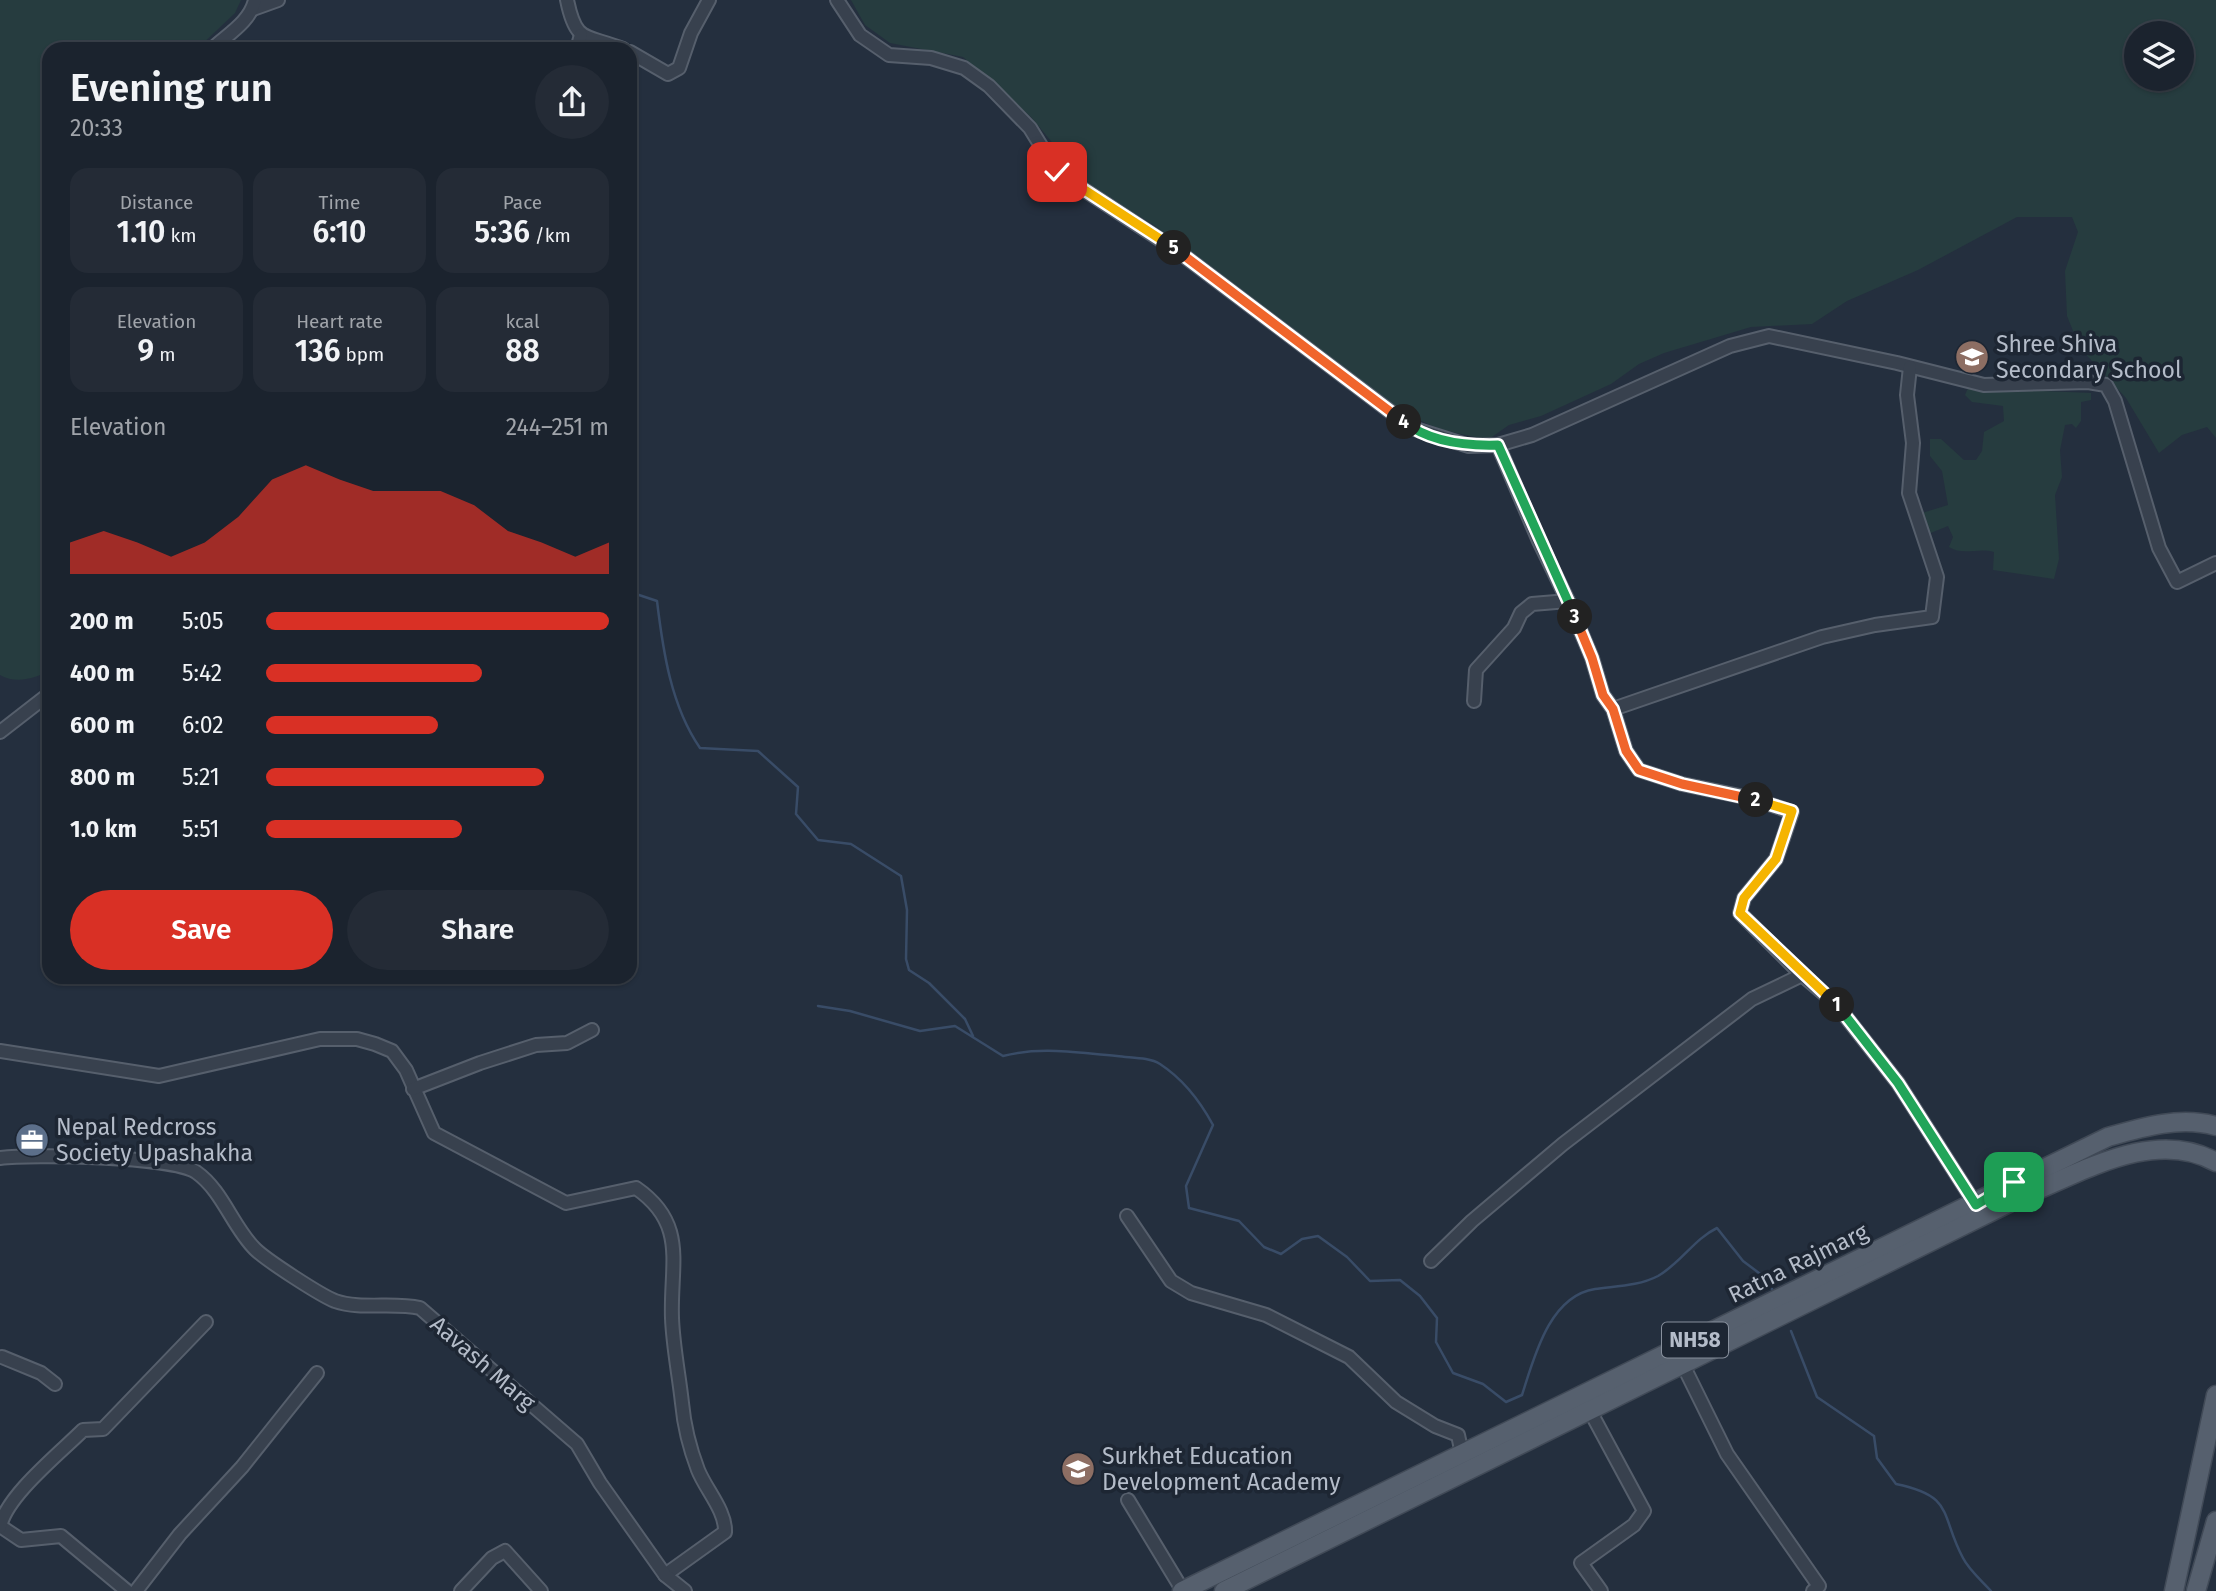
<!DOCTYPE html>
<html lang="en">
<head>
<meta charset="utf-8">
<style>
  body { margin:0; font-family:"Fira Sans",sans-serif; background:#242b36; color:#f1f3f6; height:100vh; display:flex; flex-direction:column; font-size:26px; white-space:nowrap }
  * { box-sizing:border-box; margin:0 }
  p { font-size:23px; color:#a0a4aa }
  .icon { flex:none; width:38px; height:38px; fill:none; stroke:currentColor; stroke-width:2; stroke-linecap:round; stroke-linejoin:round }
  .map { position:relative; flex:1; overflow:hidden }
  .details { position:absolute; left:42px; top:42px; width:595px; height:942px; display:flex; flex-direction:column; background:#1b232e; border-radius:21px; box-shadow:0 2px 5px #0004,0 0 0 2px #39404a }
  .details>* { flex:none }
  .controls { position:absolute; left:2124px; top:21px; display:grid; gap:14px }
  .controls a { display:grid; place-items:center; width:70px; height:70px; border-radius:50%; background:#1b232e; box-shadow:0 2px 5px #0004,0 0 0 2px #39404a; font-size:35px }
  .pin { position:absolute; display:grid; place-items:center; width:60px; height:60px; color:#fff; margin:-30px; border-radius:14px; box-shadow:0 4px 10px #0006 }
  .km { position:absolute; width:35px; height:35px; margin:-18px; border-radius:50%; background:#222; color:#fff; font-size:19px; line-height:35px; text-align:center }
  .round { display:grid; place-items:center; flex:none; width:74px; height:74px; border-radius:37px; background:#242b36 }
  .summary { display:flex; align-items:center; justify-content:space-between; height:119px; padding:0 28px }
  h1 { font-size:38px; font-weight:600; line-height:52px }
  .stats { display:grid; grid-template-columns:repeat(3,1fr); gap:10px; height:119px; padding:7px 28px }
  .stats div { display:grid; align-content:center; border-radius:18px; background:#242b36; text-align:center }
  .stats b { font-size:30px; font-weight:600 }
  .stats small { font-size:19px; font-weight:400 }
  .stats p { font-size:19px }
  .chart { height:196px; padding:14px 28px }
  .chart p { display:flex; justify-content:space-between }
  .chart svg { width:100%; height:126px; margin-top:7px; fill:#d93025; opacity:.7 }
  .button { display:flex; gap:14px; margin-top:auto; padding:14px 28px }
  .button a { flex:1; height:80px; border-radius:42px; background:#d93025; color:#fff; font-size:28px; font-weight:600; line-height:80px; text-align:center }
  .button a+a { background:#242b36; color:#f1f3f6 }
  ul { padding:0 28px; list-style:none; font-size:23px }
  li { display:grid; grid-template-columns:112px 84px 1fr; align-items:center; height:52px }
  li i { height:18px; border-radius:9px; background:#d93025 }
  .map>svg:first-child { display:block }
  .green { fill:#263c3f; fill-rule:evenodd }
  .lines { fill:none; stroke-linecap:round; stroke-linejoin:round }
  .stream { stroke:#394c67; stroke-width:2.5 }
  .minor-casing { stroke:#565f6c; stroke-width:16 }
  .primary-casing { stroke:#414a57; stroke-width:21 }
  .minor { stroke:#38414e; stroke-width:12 }
  .primary { stroke:#56606e; stroke-width:18 }
  .split-1-casing { stroke:#fff; stroke-width:14 }
  .split-2-casing { stroke:#fff; stroke-width:14 }
  .split-3-casing { stroke:#fff; stroke-width:14 }
  .split-4-casing { stroke:#fff; stroke-width:14 }
  .split-5-casing { stroke:#fff; stroke-width:14 }
  .split-6-casing { stroke:#fff; stroke-width:14 }
  .split-1 { stroke:#22a559; stroke-width:9 }
  .split-2 { stroke:#f5b400; stroke-width:9 }
  .split-3 { stroke:#f0652b; stroke-width:9 }
  .split-4 { stroke:#22a559; stroke-width:9 }
  .split-5 { stroke:#f0652b; stroke-width:9 }
  .split-6 { stroke:#f5b400; stroke-width:9 }
  .labels { text-anchor:middle; stroke-width:7; stroke-linejoin:round; paint-order:stroke }
  .shield { fill:#1d2633; stroke:#878f9c; stroke-width:2 }
  .shield-label { font-size:21px; font-weight:bold; fill:#b4bcc9 }
  .poi-label { font-size:23px; fill:#b4bcc9; stroke:#1d2633; text-anchor:start }
  .street-label { font-size:23px; fill:#b4bcc9; stroke:#1d2633 }
</style>
</head>
<body>
<div class="map">
<svg width="2216" height="1591" viewBox="0 0 2216 1591">
  <rect width="100%" height="100%" fill="#242f3e"/>
  <g class="green">
    <path d="M0,0h241l-6,13 -38,36h-148v622c-16,8 -33,13 -49,4z"/>
    <path d="M851,0h1365v438l-9,-11 -25,8 -23,18 -33,-55 -46,-50 -13,-32 -2,-45 13,-39 -6,-15h-55l-99,53 -71,31 -35,23 -61,3 -87,26 -25,11 -28,20 -70,32 -32,9 -20,14c-47,-7 -63,-13 -104,-39l-231,-175 -64,-37 -59,-71 -68,-60 -73,-14 -25,-18zM2137,33h45v46h-45z"/>
    <path d="M1968,388l123,5v7l-10,2v19l-5,7 -4,-4 -7,1 -5,25 2,27 -7,18 4,64 -5,20 -61,-9 1,-18c-15,-5 -31,4 -45,-5l4,-10 -5,-11 -20,8 -6,-21 26,-8 -6,-34 -12,-15v-17h11l23,21h12l6,-9 2,-19 20,-11 -1,-15 -31,-4 -7,-7z"/>
  </g>
  <g class="lines">
    <g class="stream">
      <path d="M630,592l27,9c6,50 14,105 43,147l58,3 40,36 -2,27 22,26 33,4 50,32 6,34 -1,49 3,11 20,13 36,36 8,17"/>
      <path d="M818,1006l32,5 70,20 35,-5 48,30c39,-10 74,-3 114,0 13,2 32,1 43,8 23,15 40,37 53,61l-27,61 3,22 50,13 25,26 17,7 21,-15 16,-3 29,21 23,24 30,-1 20,16 17,22 -1,24 17,31 30,11 23,18 16,-7c12,-37 27,-99 73,-106 21,-3 44,-3 63,-13 23,-13 36,-37 59,-48l26,33 20,15 9,13"/>
      <path d="M1791,1331l26,66 57,39 3,22 19,26c59,12 44,31 67,74 6,12 19,23 28,33"/>
    </g>
    <g class="minor-casing">
      <g id="minor">
        <path d="M567,0c9,44 18,34 56,49"/>
        <polyline points="837,0 860,35 889,55 931,58 964,68 989,86 1030,128 1057,172 1179,252 1412,428 1469,446 1498,445 1532,435 1730,346 1769,336 1897,363 1984,385 2088,382 2106,385 2115,401 2159,548 2177,582 2216,563"/>
        <polyline points="253,9 278,0"/>
        <path d="M212,49c16,-15 38,-27 43,-49"/>
        <polyline points="577,49 581,35"/>
        <polyline points="630,52 668,74 679,68 691,33 709,0"/>
        <polyline points="1498,445 1539,541 1568,601 1592,658 1603,695 1613,709 1626,751 1639,770 1682,784 1754,799 1792,812 1776,859 1744,898 1740,913 1802,975 1835,1003 1898,1083 1976,1205"/>
        <polyline points="1474,701 1476,670 1514,628 1521,613 1532,604 1568,601"/>
        <polyline points="1613,709 1822,637 1875,625 1932,617 1937,577 1909,493 1913,443 1907,395 1910,367"/>
        <polyline points="0,732 49,694"/>
        <path d="M0,1051l159,25 161,-37h37l18,5 17,7 14,19 28,63 132,70 70,-15c52,36 34,76 36,130 1,28 7,57 10,85 2,22 8,46 16,67 8,20 28,41 27,62l-60,43"/>
        <polyline points="413,1089 480,1063 536,1045 567,1043 592,1030"/>
        <path d="M0,1158c32,-4 172,-2 196,14 27,19 36,54 59,77 11,11 65,46 80,52 26,9 58,1 85,7l157,136 23,39 65,92 20,16"/>
        <polyline points="1127,1216 1171,1281 1191,1293 1266,1315 1349,1357 1396,1402 1435,1426 1458,1435 1462,1454"/>
        <polyline points="1431,1261 1472,1221 1563,1144 1752,999 1802,975"/>
        <polyline points="2,1357 41,1373 55,1384"/>
        <polyline points="1682,1363 1727,1454 1819,1586 1813,1591"/>
        <polyline points="1589,1409 1644,1511 1634,1525 1581,1563 1601,1591"/>
        <polyline points="1128,1500 1183,1591"/>
        <polyline points="0,1526 21,1540 61,1536 127,1591"/>
        <path d="M0,1527c6,-31 60,-74 83,-97l20,-1 103,-107"/>
        <polyline points="136,1591 180,1534 242,1467 317,1373"/>
        <polyline points="461,1591 492,1558 505,1551 541,1591"/>
      </g>
    </g>
    <g class="primary-casing">
      <g id="primary">
        <path d="M1182,1591l926,-454c35,-10 72,-21 108,-11"/>
        <path d="M1224,1591l797,-394c60,-24 133,-70 195,-35"/>
        <polyline points="2174,1591 2216,1395"/>
        <polyline points="2196,1591 2216,1521"/>
      </g>
    </g>
    <use href="#minor" class="minor"/>
    <use href="#primary" class="primary"/>
  </g>
  <g class="lines">
    <g class="split-1-casing">
      <polyline id="split-1" points="1837,1005 1898,1083 1976,1205 2014,1182"/>
    </g>
    <g class="split-2-casing">
      <polyline id="split-2" points="1756,800 1792,811 1776,859 1744,898 1740,913 1837,1005"/>
    </g>
    <g class="split-3-casing">
      <polyline id="split-3" points="1575,617 1592,658 1603,695 1613,709 1626,751 1639,770 1682,784 1756,800"/>
    </g>
    <g class="split-4-casing">
      <path id="split-4" d="M1404,422c26,20 62,24 94,23l77,172"/>
    </g>
    <g class="split-5-casing">
      <polyline id="split-5" points="1174,248 1404,422"/>
    </g>
    <g class="split-6-casing">
      <polyline id="split-6" points="1057,172 1174,248"/>
    </g>
    <use href="#split-1" class="split-1"/>
    <use href="#split-2" class="split-2"/>
    <use href="#split-3" class="split-3"/>
    <use href="#split-4" class="split-4"/>
    <use href="#split-5" class="split-5"/>
    <use href="#split-6" class="split-6"/>
  </g>
  <defs>
    <g id="school-disc" transform="scale(1.75)"><circle r="9.5" fill="#8d6e63" stroke="#1d2633"/><path d="M0-5L7-2L0 1L-7-2ZM-4 1L0 2.5L4 1V4Q0 6-4 4Z" fill="#fff"/></g>
    <g id="office-disc" transform="scale(1.75)"><circle r="9.5" fill="#5c6f8a" stroke="#1d2633"/><path d="M-6-3h4V-5.5h4V-3h4V5H-6ZM-1-4.5V-3h2v-1.5ZM-6 0V1H6V0Z" fill="#fff"/></g>
  </defs>
  <g fill-rule="evenodd">
    <use href="#school-disc" x="1972" y="357"/>
    <use href="#office-disc" x="32" y="1140"/>
    <use href="#school-disc" x="1078" y="1469"/>
  </g>
  <g class="labels">
    <rect class="shield" x="1662" y="1322.5" width="66" height="35" rx="5"/>
    <g class="shield-label">
      <text x="1695" y="1347">NH58</text>
    </g>
    <g class="poi-label">
      <text x="1996" y="352">Shree Shiva<tspan x="1996" dy="26">Secondary School</tspan></text>
      <text x="56" y="1135">Nepal Redcross<tspan x="56" dy="26">Society Upashakha</tspan></text>
      <text x="1102" y="1464">Surkhet Education<tspan x="1102" dy="26">Development Academy</tspan></text>
    </g>
    <g class="street-label">
      <text transform="translate(1798 1263) rotate(-26)" y="8">Ratna Rajmarg</text>
      <text transform="translate(483 1363) rotate(41)" y="8">Aavash Marg</text>
    </g>
  </g>
</svg>
<div class="controls">
<a><svg class="icon" aria-label="layers" viewBox="0 0 24 24"><path d="M12 4l9 5-9 5-9-5zM3 14l9 5 9-5"/></svg></a>
</div>
<div class="pin" style="left:2014px;top:1182px;background:#1e9e55"><svg class="icon" aria-label="arrive" viewBox="0 0 24 24"><path d="M6 21V4h12l-3 4 3 4H6"/></svg></div>
<div class="pin" style="left:1057px;top:172px;background:#d93025"><svg class="icon" aria-label="check" viewBox="0 0 24 24"><path d="M5 12l5 5 9-10"/></svg></div>
<b class="km" style="left:1837px;top:1005px">1</b>
<b class="km" style="left:1756px;top:800px">2</b>
<b class="km" style="left:1575px;top:617px">3</b>
<b class="km" style="left:1404px;top:422px">4</b>
<b class="km" style="left:1174px;top:248px">5</b>
<section class="details">
<div class="summary"><div><h1>Evening run</h1><p>20:33</p></div><a class="round"><svg class="icon" aria-label="share" viewBox="0 0 24 24"><path d="M12 15V3M7 8l5-5 5 5M5 13v7h14v-7"/></svg></a></div>
<div class="stats">
<div><p>Distance</p><b>1.10<small> km</small></b></div>
<div><p>Time</p><b>6:10</b></div>
<div><p>Pace</p><b>5:36<small> /km</small></b></div>
</div>
<div class="stats">
<div><p>Elevation</p><b>9<small> m</small></b></div>
<div><p>Heart rate</p><b>136<small> bpm</small></b></div>
<div><p>kcal</p><b>88</b></div>
</div>
<div class="chart"><p><span>Elevation</span>244–251 m</p>
<svg viewBox="0 0 160 44" preserveAspectRatio="none"><path d="M0 44V33L10 29L20 33L30 38L40 33L50 24L60 11L70 6L80 11L90 15L100 15L110 15L120 20L130 29L140 33L150 38L160 33V44z"/></svg>
</div>
<ul>
<li><b>200 m</b>5:05<i style="width:100%"></i></li>
<li><b>400 m</b>5:42<i style="width:63%"></i></li>
<li><b>600 m</b>6:02<i style="width:50%"></i></li>
<li><b>800 m</b>5:21<i style="width:81%"></i></li>
<li><b>1.0 km</b>5:51<i style="width:57%"></i></li>
</ul>
<div class="button"><a>Save</a><a>Share</a></div>
</section>
</div>
</body>
</html>
